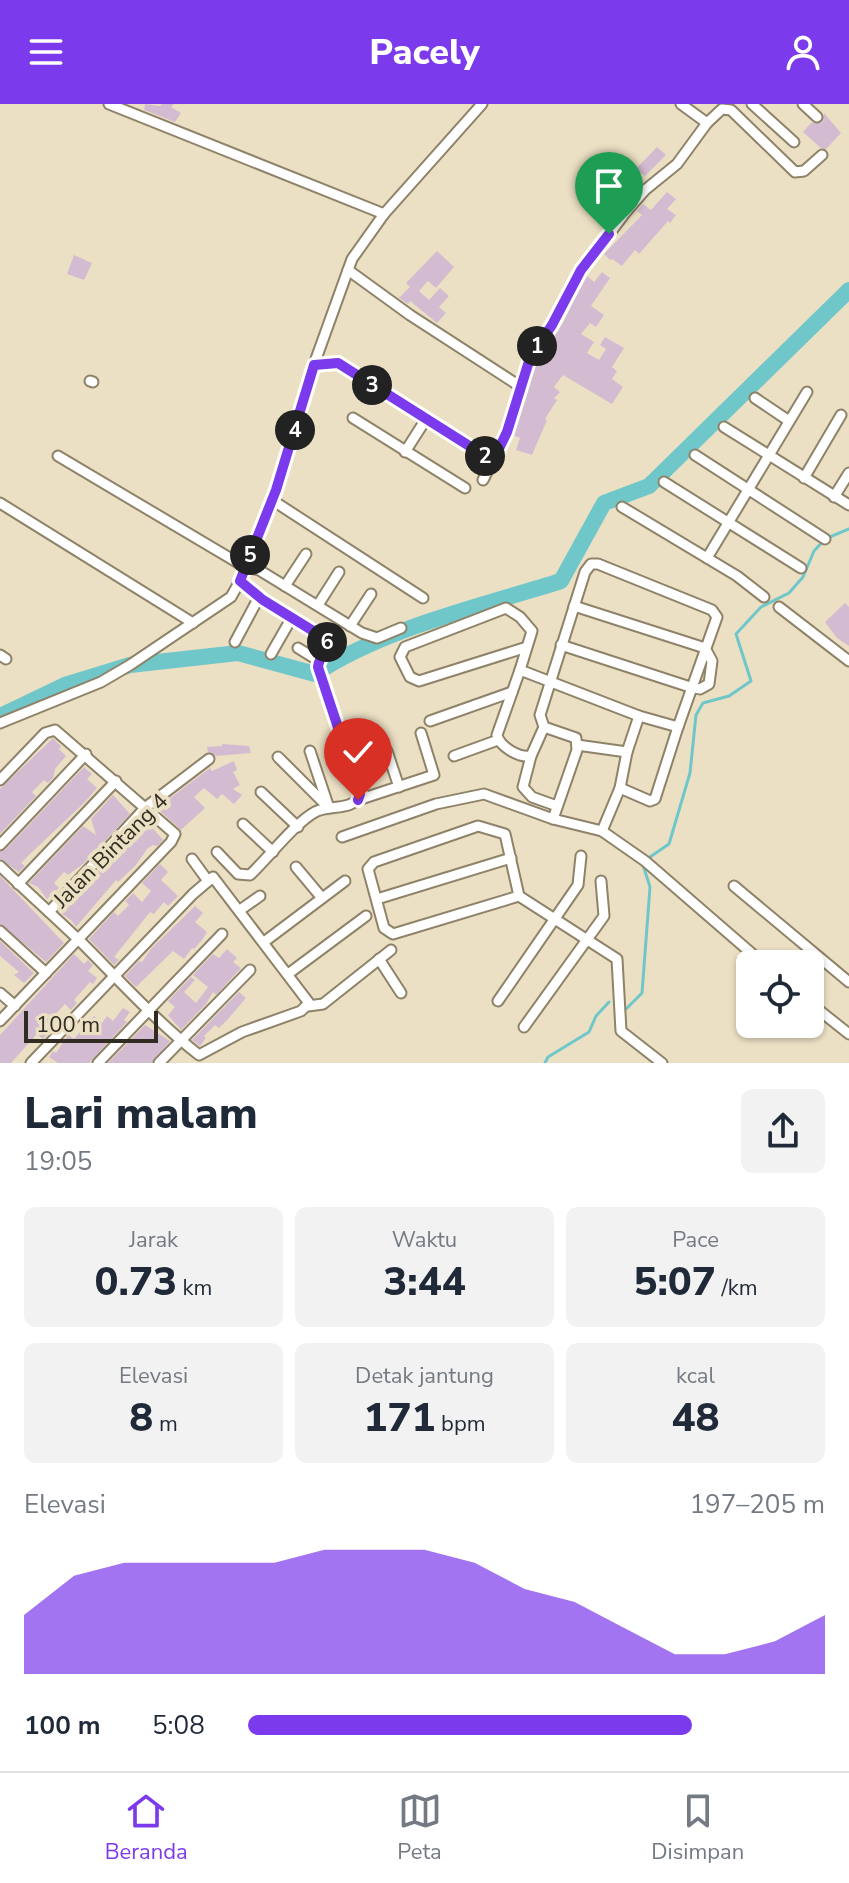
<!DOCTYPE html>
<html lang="id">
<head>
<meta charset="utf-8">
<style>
  body { margin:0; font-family:"Nunito Sans",sans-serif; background:#f2f2f3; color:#1f2937; height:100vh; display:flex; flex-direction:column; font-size:30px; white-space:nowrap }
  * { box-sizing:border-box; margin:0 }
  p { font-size:26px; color:#747a83 }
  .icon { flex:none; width:44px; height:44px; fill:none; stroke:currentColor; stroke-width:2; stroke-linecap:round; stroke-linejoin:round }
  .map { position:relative; height:959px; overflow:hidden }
  .details { display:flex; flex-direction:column; background:#fff; flex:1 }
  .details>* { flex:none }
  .tools { position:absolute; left:736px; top:846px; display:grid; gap:16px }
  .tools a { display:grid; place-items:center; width:88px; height:88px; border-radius:12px; background:#fff; box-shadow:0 2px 6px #0004; font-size:40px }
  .scale { position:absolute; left:24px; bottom:20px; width:134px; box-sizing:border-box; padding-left:8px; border:4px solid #312c22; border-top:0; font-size:22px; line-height:28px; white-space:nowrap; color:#312c22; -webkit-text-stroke:6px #ece0c4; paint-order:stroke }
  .pin { position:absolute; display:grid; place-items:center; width:68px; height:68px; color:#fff; margin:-82px -34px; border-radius:50% 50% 50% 0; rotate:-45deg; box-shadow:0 0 8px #0007 }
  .pin .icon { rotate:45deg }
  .km { position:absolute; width:40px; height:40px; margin:-20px; border-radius:50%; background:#222; color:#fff; font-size:22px; line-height:40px; text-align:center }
  .round { display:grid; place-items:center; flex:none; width:84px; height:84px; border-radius:12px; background:#f2f2f3 }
  .summary { display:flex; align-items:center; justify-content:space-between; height:136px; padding:0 24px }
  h1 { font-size:44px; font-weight:800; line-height:60px }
  .metrics { display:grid; grid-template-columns:repeat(3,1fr); gap:12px; height:136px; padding:8px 24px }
  .metrics div { display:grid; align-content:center; border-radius:12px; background:#f2f2f3; text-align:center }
  .metrics b { font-size:40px; font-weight:800 }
  .metrics small { font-size:22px; font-weight:400 }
  .metrics p { font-size:22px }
  .chart { height:224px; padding:16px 24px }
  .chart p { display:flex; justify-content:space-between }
  .chart svg { width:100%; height:144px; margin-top:8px; fill:#7c3aed; opacity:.7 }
  ul { padding:0 24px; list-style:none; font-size:26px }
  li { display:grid; grid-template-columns:128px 96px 1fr; align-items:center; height:60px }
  li i { height:20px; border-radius:10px; background:#7c3aed }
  header { display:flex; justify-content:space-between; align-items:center; height:104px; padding:0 24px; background:#7c3aed; color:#fff; font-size:36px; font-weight:800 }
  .dock { display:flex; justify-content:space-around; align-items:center; height:112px; border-top:2px solid #e0e1e3; background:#fff; font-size:22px; color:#747a83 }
  .dock a { display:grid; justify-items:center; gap:4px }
  .dock .on { color:#7c3aed }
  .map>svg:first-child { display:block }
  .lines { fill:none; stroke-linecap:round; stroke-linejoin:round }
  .stream { stroke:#70c7ca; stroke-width:3 }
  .river { stroke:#70c7ca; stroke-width:16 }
  .building { fill:#d3bcd1 }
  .minor-casing { stroke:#8e8369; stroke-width:13 }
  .minor { stroke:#fff; stroke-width:9 }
  .route-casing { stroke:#fff; stroke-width:16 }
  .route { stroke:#7c3aed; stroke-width:10 }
  .labels { text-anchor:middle; stroke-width:8; stroke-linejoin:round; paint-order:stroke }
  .street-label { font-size:22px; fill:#312c22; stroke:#ece0c4 }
</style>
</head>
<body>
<header><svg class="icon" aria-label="menu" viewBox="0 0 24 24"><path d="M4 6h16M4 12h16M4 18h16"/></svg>Pacely<svg class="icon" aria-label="person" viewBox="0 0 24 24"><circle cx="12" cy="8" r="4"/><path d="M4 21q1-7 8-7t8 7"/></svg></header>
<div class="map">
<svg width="849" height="959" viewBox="0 0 849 959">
  <rect width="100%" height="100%" fill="#ece0c4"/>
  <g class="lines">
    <g class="stream">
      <polyline points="647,755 669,740 690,669 696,611 703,599 729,592 751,577 736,530 761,503 789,489 803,473 814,447 825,435 849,425"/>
      <polyline points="626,905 642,889 650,783 643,761"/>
      <polyline points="545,959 548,953 589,928 596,912 609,898"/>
    </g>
    <path class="river" d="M0,612l65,-31 65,-20 108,-12 77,21c69,-46 167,-68 246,-93l43,-78 45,-17 200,-196"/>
  </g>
  <g class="building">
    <polygon points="145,0 160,2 162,0 174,0 171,3 181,9 175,18 144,6"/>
    <polygon points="824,9 841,29 826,45 821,44 803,28 811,19 822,19"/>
    <polygon points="657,43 666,51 645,72 636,65"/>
    <polygon points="667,88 676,95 667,105 676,111 670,119 668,117 639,150 635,146 622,162 612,155 610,156 604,150 642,111 637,107 643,100 651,106"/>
    <polygon points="437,147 454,163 436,184 428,177 419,187 429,196 440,184 449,192 439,203 446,209 437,219 410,197 408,200 399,194 410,183 406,179"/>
    <polygon points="74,151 92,159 84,176 67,170"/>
    <polygon points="602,168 610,174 591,202 604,211 596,223 590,219 581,230 594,238 587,249 599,256 606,245 600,241 605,233 624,244 612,263 617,267 612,275 623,283 612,300 563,271 554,283 560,288 554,294 557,296 545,315 547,316 532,351 516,346 520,334 513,331 537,257 563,219 582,178 587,172 594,178"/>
    <polygon points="845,499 849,503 849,542 837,534 825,518"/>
    <polygon points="53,634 61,642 59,645 66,652 55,665 53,674 48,679 44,676 32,688 36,692 0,730 0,685"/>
    <polygon points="222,640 249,642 251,649 216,652 208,648 207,643 222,642"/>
    <polygon points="234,657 237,666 233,668 240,681 233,685 242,691 234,700 222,690 217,695 204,684 194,693 205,704 181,726 157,704 210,664 212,667"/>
    <polygon points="84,663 92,670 87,675 97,684 84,699 30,750 21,759 25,762 19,768 0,755 0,748 5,746"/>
    <polygon points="113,691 130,710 83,760 68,771 64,768 54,779 59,784 47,795 38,783 29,779 83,722 96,731 91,715"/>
    <polygon points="145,715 163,736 157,742 153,741 148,744 135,762 118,778 116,776 76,823 72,817 61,809"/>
    <polygon points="160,760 168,768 161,776 178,792 168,802 164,798 154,810 150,808 114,853 119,856 114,861 89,835 114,808 118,812 129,801 125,797 133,789 142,798 151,787 142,779"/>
    <polygon points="0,772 64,839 46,858 0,820"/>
    <polygon points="195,802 203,809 195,818 207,828 202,836 194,845 192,844 184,855 173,847 136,883 125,872 139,857 142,858 151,845"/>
    <polygon points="0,837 34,869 24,879 14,871 19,868 0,852"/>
    <polygon points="227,845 237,854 233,858 241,864 216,891 213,888 206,900 181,926 168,911 175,903 168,897 191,873 195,876 184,888 196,899 208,883 193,871 213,850 219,854"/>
    <polygon points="74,850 84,860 88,856 93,861 88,867 97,874 93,880 90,878 74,896 77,899 71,906 65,900 49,917 43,925 48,929 43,935 37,930 11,959 0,959 0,931"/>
    <polygon points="239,888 246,894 228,915 219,924 215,921 204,932 206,934 200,942 192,936"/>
    <polygon points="123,904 130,908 124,916 127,918 89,959 58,959 49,953 53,947 56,949 68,931 74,935 94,912 102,919 107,912 113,917"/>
    <polygon points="145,921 170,937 152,959 108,959"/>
  </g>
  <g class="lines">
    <g class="minor-casing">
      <g id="minor">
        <polyline points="109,0 384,110"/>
        <polyline points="681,0 707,19"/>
        <polyline points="752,0 794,38"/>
        <polyline points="803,0 817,13"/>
        <polyline points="348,166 410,211 521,283"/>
        <polyline points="314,261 338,259 493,357"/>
        <polyline points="90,277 93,278"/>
        <polyline points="755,294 789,317"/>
        <polyline points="353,314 465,384"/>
        <polyline points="724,323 849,401"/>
        <polyline points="405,348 426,315"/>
        <polyline points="695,351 825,435"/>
        <polyline points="58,352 245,463 259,466 362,529 377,534 401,524"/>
        <polyline points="804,374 841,311"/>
        <polyline points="483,376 503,336 530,254 556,214 576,174 625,109 645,86 677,60 707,19 722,5 731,6 795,68 804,67 822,51"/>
        <polyline points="664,378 801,464"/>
        <polyline points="834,393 849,369"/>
        <polyline points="272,396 423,494"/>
        <polyline points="0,399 193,519"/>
        <polyline points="622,403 737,472 764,493"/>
        <polyline points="707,454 807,288"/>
        <polyline points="285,482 306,450"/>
        <polyline points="318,501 339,468"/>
        <polyline points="779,503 849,557"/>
        <polyline points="350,522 371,490"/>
        <polyline points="235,538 259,493"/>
        <polyline points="561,541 690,583 700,585 709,580 712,557 705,544 574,502"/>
        <path d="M527,543l-108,34 -9,-4 -10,-20 5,-10 101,-39 14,9 12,14c-4,13 -8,26 -12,39l119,46"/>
        <polyline points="298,544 319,557"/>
        <polyline points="271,550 291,515"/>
        <polyline points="0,551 6,555"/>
        <path d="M520,566l-23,65c3,12 22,23 34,21"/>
        <polyline points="430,617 512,588"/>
        <polyline points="0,619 101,578 130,561 231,493 240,477 276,386 312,266 352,155 384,110 482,0"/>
        <polyline points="544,623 531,652 523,683 532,693 557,702"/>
        <polyline points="577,641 627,648 639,612 678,623 717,513 712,506 598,460 591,460 585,468 540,611 544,623 576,634 577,646 553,715 602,727 645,757 764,860"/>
        <polyline points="387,647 399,683"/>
        <polyline points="454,652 498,636"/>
        <polyline points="278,653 329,704 310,647"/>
        <polyline points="0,676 45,629 55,626 175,730 171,738 0,917"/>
        <polyline points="620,684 650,697 655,695 678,623"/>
        <polyline points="261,688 298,723"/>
        <polyline points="358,696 434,671 421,629"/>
        <polyline points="243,720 273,748"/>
        <polyline points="602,727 620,684 627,648"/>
        <polyline points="342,733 436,700 484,690 553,715"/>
        <polyline points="0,741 86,650"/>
        <path d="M217,748l21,22 12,1c18,-17 45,-52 65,-63 14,-8 39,0 45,-18l-42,-127c1,-13 15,-17 5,-30l-60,-37 -23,-19"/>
        <polyline points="192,755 208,777"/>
        <path d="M0,762c27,26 55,51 82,77 38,38 75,79 117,112l43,-23 59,-21 8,-8 -96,-126 -20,17 -162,169"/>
        <polyline points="296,763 322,794"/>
        <polyline points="18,780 116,677"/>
        <polyline points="734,782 849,878"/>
        <polyline points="519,792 393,830 384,824 368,765 374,758 478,722 505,730 519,792 617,855 621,927 662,959"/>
        <polyline points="377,795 511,754"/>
        <polyline points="240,806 260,792"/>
        <polyline points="49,808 146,703 209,655"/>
        <polyline points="0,827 46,869"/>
        <polyline points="264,838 345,777"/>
        <polyline points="379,855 401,889"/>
        <polyline points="288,870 366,812"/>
        <polyline points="0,889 15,902"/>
        <polyline points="498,897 578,781 581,752"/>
        <polyline points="810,899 849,930"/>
        <polyline points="308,902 323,900 391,846"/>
        <polyline points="524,923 604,812 601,777"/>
        <polyline points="98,959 222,830"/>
        <polyline points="159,959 250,866"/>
      </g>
    </g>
    <use href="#minor" class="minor"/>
  </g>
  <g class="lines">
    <g class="route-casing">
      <path id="route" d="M358,696l2,-6 -42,-127c1,-13 15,-17 5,-30l-60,-37 -23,-19 36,-91 38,-125 24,-2 155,98 14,-29 23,-74 22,-33 29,-55 28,-36"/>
    </g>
    <use href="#route" class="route"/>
  </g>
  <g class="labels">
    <g class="street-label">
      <text transform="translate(110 746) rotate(-45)" y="8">Jalan Bintang 4</text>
    </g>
  </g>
</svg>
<div class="tools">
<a><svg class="icon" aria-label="locate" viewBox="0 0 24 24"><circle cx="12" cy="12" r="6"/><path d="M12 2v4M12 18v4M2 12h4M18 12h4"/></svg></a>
</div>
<div class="scale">100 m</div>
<div class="pin" style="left:609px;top:130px;background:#1e9e55"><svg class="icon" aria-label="arrive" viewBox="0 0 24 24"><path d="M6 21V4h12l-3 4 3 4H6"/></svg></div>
<div class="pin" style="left:358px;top:696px;background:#d93025"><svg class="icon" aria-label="check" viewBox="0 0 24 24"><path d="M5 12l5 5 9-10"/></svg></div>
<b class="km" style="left:537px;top:242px">1</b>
<b class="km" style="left:485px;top:352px">2</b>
<b class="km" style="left:372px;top:281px">3</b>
<b class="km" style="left:295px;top:326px">4</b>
<b class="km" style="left:250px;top:451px">5</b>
<b class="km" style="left:327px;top:538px">6</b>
</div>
<section class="details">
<div class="summary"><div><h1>Lari malam</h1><p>19:05</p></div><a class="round"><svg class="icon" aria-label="share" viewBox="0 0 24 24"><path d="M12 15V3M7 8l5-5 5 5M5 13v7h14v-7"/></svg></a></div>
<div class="metrics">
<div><p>Jarak</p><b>0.73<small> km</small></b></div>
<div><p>Waktu</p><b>3:44</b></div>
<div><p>Pace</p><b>5:07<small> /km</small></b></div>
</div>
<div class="metrics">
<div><p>Elevasi</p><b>8<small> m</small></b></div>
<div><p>Detak jantung</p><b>171<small> bpm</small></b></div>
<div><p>kcal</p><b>48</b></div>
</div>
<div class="chart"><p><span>Elevasi</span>197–205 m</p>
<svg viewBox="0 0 160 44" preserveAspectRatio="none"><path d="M0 44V26L10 14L20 10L30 10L40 10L50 10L60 6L70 6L80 6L90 10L100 18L110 22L120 30L130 38L140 38L150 34L160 26V44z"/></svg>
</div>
<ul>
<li><b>100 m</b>5:08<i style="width:77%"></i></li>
</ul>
</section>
<nav class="dock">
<a class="on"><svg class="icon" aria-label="home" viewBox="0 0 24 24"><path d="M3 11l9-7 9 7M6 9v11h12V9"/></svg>Beranda</a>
<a><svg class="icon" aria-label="map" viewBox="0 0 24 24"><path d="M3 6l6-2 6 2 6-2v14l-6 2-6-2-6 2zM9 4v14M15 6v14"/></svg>Peta</a>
<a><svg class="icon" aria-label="saved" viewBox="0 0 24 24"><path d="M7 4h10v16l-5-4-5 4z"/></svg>Disimpan</a>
</nav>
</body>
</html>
